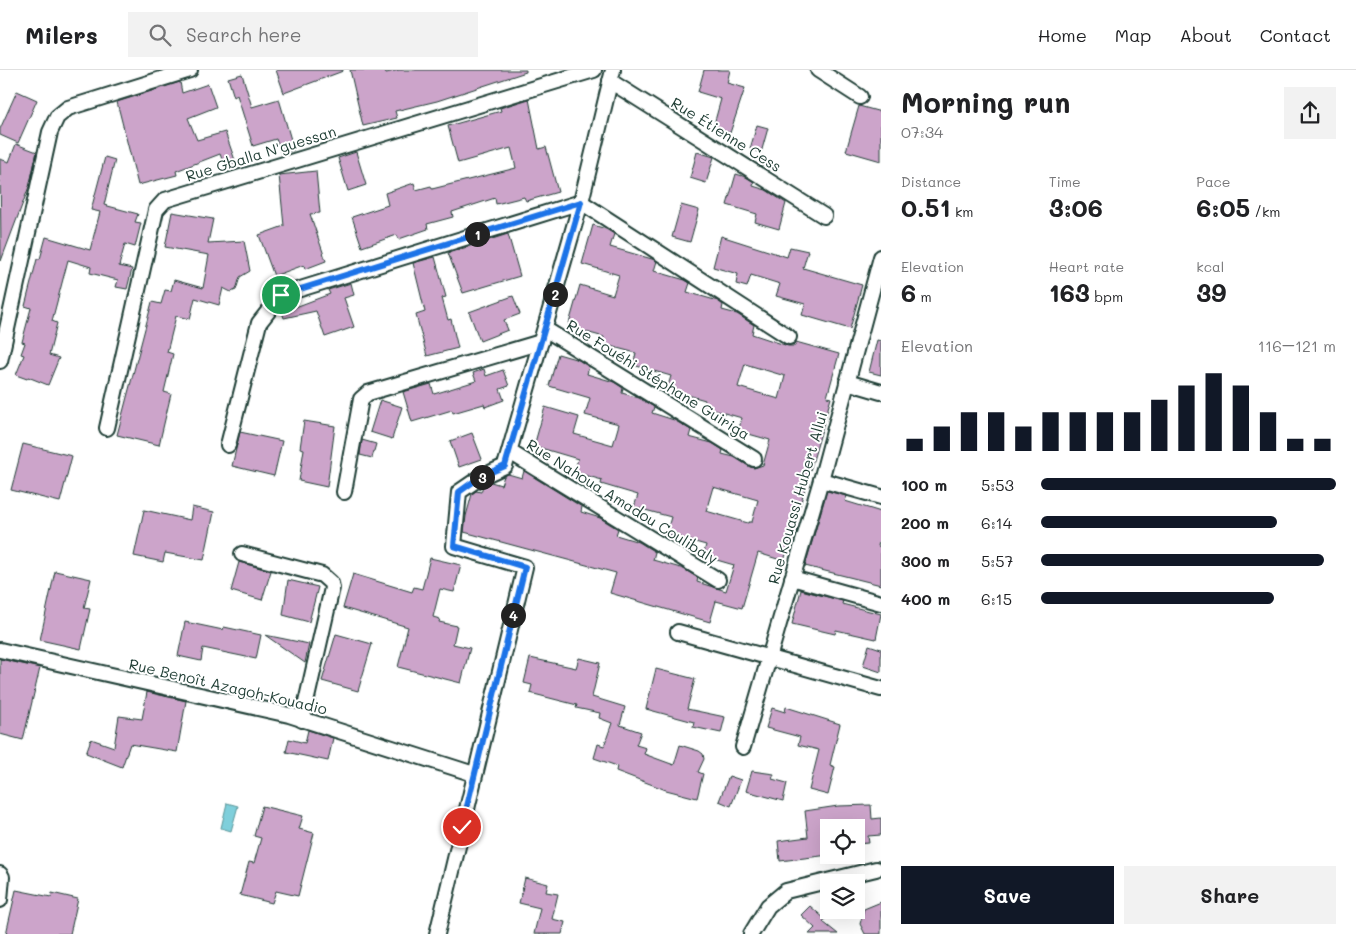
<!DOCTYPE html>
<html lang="en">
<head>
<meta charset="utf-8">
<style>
  body { margin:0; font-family:Mali,sans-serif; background:#f2f2f2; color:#202124; height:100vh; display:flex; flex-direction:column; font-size:19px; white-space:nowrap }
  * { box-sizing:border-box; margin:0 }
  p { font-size:16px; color:#757577 }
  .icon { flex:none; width:28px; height:28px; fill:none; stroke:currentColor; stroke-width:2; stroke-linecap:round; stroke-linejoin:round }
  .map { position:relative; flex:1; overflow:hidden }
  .drawer { display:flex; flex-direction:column; background:#fff; width:475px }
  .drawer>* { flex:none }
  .fabs { position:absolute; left:820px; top:749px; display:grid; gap:10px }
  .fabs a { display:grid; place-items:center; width:45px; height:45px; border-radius:0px; background:#fff; box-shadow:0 5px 20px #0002; font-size:25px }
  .pin { position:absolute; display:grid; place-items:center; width:42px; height:42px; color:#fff; margin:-21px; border:2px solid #fff; border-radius:50%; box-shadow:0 1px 5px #0007 }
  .km { position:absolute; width:25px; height:25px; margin:-12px; border-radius:50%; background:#222; color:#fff; font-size:14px; line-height:25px; text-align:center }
  .round { display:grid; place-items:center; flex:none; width:52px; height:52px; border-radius:0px; background:#f2f2f2 }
  .head { display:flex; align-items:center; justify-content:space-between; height:85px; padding:0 20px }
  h1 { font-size:28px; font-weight:800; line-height:38px }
  .figures { display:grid; grid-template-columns:repeat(3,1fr); gap:8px; height:85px; padding:5px 20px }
  .figures div { display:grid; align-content:center }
  .figures b { font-size:25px; font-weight:800 }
  .figures small { font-size:14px; font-weight:400 }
  .figures p { font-size:14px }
  .chart { height:140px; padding:10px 20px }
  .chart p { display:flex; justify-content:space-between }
  .chart svg { width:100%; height:90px; margin-top:5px; stroke:#111827; stroke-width:6 }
  .cta { display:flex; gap:10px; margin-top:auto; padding:10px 20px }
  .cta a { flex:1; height:58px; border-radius:0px; background:#111827; color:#fff; font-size:20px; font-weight:800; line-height:58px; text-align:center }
  .cta a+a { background:#f2f2f2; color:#202124 }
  ul { padding:0 20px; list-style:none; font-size:16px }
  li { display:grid; grid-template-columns:80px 60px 1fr; align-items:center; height:38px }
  li i { height:12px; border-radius:6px; background:#111827 }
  header { display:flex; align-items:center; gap:30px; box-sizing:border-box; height:70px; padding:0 25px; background:#fff; border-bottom:1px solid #e0e0e0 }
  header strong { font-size:24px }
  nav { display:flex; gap:28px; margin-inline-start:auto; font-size:18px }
  .search { width:350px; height:45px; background:#f2f2f2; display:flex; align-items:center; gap:12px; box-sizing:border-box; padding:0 18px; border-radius:0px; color:#757577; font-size:19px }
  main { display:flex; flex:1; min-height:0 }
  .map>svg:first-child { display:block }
  .water { fill:#7fcfdb; stroke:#599598 }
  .building { fill:#cca4ca; stroke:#1f3d34; fill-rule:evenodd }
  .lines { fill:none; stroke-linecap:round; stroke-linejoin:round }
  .minor-casing { stroke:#1f3d34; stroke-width:18 }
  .minor { stroke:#fff; stroke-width:14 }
  .route-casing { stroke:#fff; stroke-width:10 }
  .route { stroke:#1a73e8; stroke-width:6 }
  .labels { text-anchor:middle; stroke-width:4; stroke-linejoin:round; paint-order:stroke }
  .street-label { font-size:15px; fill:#1f3d34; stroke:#fff }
</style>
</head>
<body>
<header>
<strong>Milers</strong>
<div class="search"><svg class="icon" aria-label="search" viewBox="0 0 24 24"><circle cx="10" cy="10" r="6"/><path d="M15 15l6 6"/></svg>Search here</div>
<nav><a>Home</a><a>Map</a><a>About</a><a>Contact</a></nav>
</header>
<main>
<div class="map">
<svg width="881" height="864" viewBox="0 0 881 864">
  <rect width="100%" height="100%" fill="#fff"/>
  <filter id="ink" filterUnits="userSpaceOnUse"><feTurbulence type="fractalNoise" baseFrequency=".02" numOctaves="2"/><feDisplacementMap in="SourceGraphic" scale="10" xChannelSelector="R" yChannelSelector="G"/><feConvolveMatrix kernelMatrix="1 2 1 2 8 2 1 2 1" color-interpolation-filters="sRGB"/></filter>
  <g filter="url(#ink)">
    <polygon class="water" points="227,733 238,736 231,761 221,758"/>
    <g class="building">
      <polygon points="276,0 343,0 343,1 284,23"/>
      <polygon points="350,0 385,0 386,3 399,0 526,0 526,2 437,31 395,41 397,48 363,56"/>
      <polygon points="704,0 730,0 727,13 745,18 730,63 713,58 721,29 698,22"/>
      <polygon points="242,4 252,37 279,29 294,80 281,84 276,69 253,76 237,25 234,27 228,8"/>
      <polygon points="180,12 182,23 208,14 216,37 188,48 197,70 225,62 236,93 225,97 220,84 176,101 177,105 138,115 117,32"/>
      <polygon points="17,21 37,30 18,73 0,65 0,59"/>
      <polygon points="529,29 539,79 546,77 558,122 526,131 524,127 496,134 495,128 452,142 453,147 427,154 428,159 399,169 397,165 362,177 352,147 388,135 385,123 414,113 416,120 431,116 432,119 516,98 511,78 458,93 448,56 501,41 500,38"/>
      <polygon points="859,36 881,42 881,91 846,81"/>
      <polygon points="757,55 768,58 761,83 750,79"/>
      <polygon points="16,74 37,82 30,114 1,191 0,89 9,92"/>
      <polygon points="356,82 366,115 348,121 338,88"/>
      <polygon points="697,82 714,87 706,113 690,108"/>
      <polygon points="105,87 115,90 104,135 138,144 135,152 141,153 135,177 125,174 119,196 132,199 127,219 116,217 118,210 90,203 91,197 68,190 52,251 57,253 49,285 59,288 48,315 28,307 27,309 16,305 24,285 21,284 25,273 22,272 31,238 25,236 37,189 40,189 46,167 90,180 100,142 91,140"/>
      <polygon points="316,101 320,143 310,144 326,191 305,199 304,195 274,206 259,165 284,156 279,105"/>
      <polygon points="736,104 746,107 754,112 753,116 766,120 786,133 779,159 755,152 757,144 727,135"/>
      <polygon points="681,135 699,140 690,172 672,167"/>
      <polygon points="172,142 213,149 208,173 244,171 250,201 240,207 236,220 231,222 223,218 219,235 195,228 190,249 176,246 167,282 173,284 164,322 171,324 159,375 117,365 152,232 161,234 165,220 171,221 174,210 203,218 209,185 165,177"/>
      <path d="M593,155l13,4 8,5 -4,13 42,12 5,2 -3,10 31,9 5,3 -3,9 31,9 5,4 -1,5 15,4 17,11 -2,9 36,12h7l1,-4 43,12 -12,43 4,1 -47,163 -26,-8 -16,55 -26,-7 -6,21 -100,-29 6,-20 -152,-41 2,-16 6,-22 4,-3 5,1 2,-6 8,-4 10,3 3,-9 4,-2 14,4 2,-7 58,36 -1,5 19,6 18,11 -2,6 23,7 16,10 -2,8 31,9 14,9 -1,4 29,9 8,-26 -31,-9 3,-11 -40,-11 5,-17 -37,-10 4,-12 -37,-11 1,-4 -28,-8 4,-13 -44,-13 11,-39 34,10 -5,17 39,11 6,-21 -34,-9 5,-17 -41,-12 9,-32 21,6 10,7 -2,7 27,8 9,6 -1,5 17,5 15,9 -2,6 22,7 17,10 -2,7 23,6 11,7 -1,4 12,3 16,10 4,1 9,-3 7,-25 -32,-9 4,-13 -39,-11 2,-7 -38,-11 4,-13 -38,-11 3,-12 -34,-9 2,-7 -36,-10 12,-42 33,10 6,-20 -37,-11zM745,294l40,12 -6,23 -41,-12zM713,417l45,13 -6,22h-3l-1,1 -42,-12z"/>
      <polygon points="508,164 520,206 463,223 448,183"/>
      <polygon points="721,166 787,187 790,177 808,181 803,198 862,215 850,259 802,245 805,234 776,226 780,214 751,205 747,217 736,214 738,204 713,197"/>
      <polygon points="435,187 446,227 442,228 448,250 451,249 458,278 427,286 416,245 425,242 413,193"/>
      <polygon points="351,213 354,225 344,228 354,257 325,267 316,241 284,248 282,242 330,224 328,220"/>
      <polygon points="513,226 520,244 504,250 508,260 480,271 469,242"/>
      <polygon points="877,270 881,271 881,305 869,302"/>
      <polygon points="484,299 486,306 503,300 509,316 500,319 504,330 485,337 484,334 453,343 452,340 412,352 403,322 431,314 434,324 476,311 473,303"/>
      <polygon points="380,330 402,337 392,369 370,362"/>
      <polygon points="304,351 335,356 327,417 299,411 304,379 300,378"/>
      <polygon points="240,362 282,371 274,406 232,396"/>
      <polygon points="472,363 482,389 459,397 450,371"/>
      <polygon points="362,370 376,374 372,388 360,385"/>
      <polygon points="23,374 72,386 60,432 11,420"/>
      <polygon points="827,421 847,426 845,431 881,442 881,465 878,476 881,477 881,515 805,496"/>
      <polygon points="192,437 214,442 204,490 165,483 163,492 134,486 144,440 190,450"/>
      <polygon points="430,488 461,495 454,522 440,519 433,547 440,549 439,552 457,556 453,574 470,578 461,613 398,597 408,557 343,538 353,504 412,522 414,517 422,519"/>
      <polygon points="239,492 271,501 262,530 231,521"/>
      <polygon points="55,501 91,509 84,538 90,539 81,579 40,570"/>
      <polygon points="288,510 318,517 309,552 283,545"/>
      <polygon points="801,520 843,531 842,534 881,544 876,569 836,560 835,564 792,554"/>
      <polygon points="185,552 223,560 224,557 261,565 256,589 203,578 201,591 178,586"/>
      <polygon points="336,564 372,574 358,621 322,611"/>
      <polygon points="265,565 309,574 305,593"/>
      <polygon points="869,575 881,579 881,602 863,596"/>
      <polygon points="530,588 576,598 579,588 600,593 592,627 625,637 620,655 641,662 636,675 646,678 644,684 674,695 680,675 699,681 703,684 704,689 698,702 703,704 697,728 666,720 616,701 617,696 594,688 598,674 604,676 612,653 599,648 600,643 576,638 577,635 530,623 532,615 524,613"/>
      <polygon points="0,589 40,598 23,670 0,664"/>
      <polygon points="656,599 695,609 687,639 725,647 721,663 693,657 694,652 646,639"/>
      <polygon points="147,622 186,631 177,682 130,674 122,697 86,683 91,669 114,677 119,646 142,649"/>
      <polygon points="786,637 840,654 830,695 835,697 828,725 809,720 819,680 798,675 800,667 766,658 772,638 785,642"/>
      <polygon points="308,660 333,668 328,691 286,682 289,669 305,673"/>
      <polygon points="752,701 774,704 772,709 787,713 783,731 746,721"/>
      <polygon points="729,706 741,710 731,736 719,731"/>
      <polygon points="871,735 872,749 881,748 881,765 868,766 869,773 856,774 856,758 829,758 829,785 780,791 778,771 808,767 805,741 838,736"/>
      <polygon points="262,736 303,746 299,759 314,763 298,826 276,821 272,833 240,825 249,792 254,793 261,768 254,766"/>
      <polygon points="525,808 548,814 546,822 558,824 552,849 565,852 562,864 534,864 540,838 519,833"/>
      <polygon points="16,820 51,827 52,823 78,829 70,864 6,864"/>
      <polygon points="881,832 881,864 865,864 860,854 864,839"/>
      <polygon points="810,836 825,849 823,852 838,864 809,864 815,858 801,845"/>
    </g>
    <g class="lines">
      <g class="minor-casing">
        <g id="minor">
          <polyline points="818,0 860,27"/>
          <polyline points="610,11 824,146"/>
          <polyline points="545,259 754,389"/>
          <polyline points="0,291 50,62 57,47 68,38 190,0"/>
          <polyline points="847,312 881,322"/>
          <polyline points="107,358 156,140 165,130 594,0"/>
          <polyline points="228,375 259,253 281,225 581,132 789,267"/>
          <polyline points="510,382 718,510"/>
          <polyline points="821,410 881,427"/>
          <polyline points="344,422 361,329 368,323 541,272"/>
          <polyline points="242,484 322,505 331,513 332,518 302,650"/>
          <polyline points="792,508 881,533"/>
          <polyline points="678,562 881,619"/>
          <polyline points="0,580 289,645 474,704"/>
          <polyline points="743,677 821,410 881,187"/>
          <polyline points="0,804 2,807 0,830"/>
          <polyline points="437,864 525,497 454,476 459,422 481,407 505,396 581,132 613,0"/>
          <polyline points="751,864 768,836 786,821 876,799"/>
        </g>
      </g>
      <use href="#minor" class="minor"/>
    </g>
  </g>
  <g class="lines" filter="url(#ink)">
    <g class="route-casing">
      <polyline id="route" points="281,225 581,132 505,396 480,407 459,422 454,476 525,497 462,757"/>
    </g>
    <use href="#route" class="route"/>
  </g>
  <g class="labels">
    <g class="street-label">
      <text transform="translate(726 65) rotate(32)" y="5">Rue Étienne Cess</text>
      <text transform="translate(261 84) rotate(-17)" y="5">Rue Gballa N'guessan</text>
      <text transform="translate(658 310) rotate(32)" y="5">Rue Fouéhi Stéphane Guiriga</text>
      <text transform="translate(798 428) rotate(-74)" y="5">Rue Kouassi Hubert Allui</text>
      <text transform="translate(622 432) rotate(32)" y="5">Rue Nahoua Amadou Coulibaly</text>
      <text transform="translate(228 617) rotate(13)" y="5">Rue Benoît Azagoh-Kouadio</text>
    </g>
  </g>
</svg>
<div class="fabs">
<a><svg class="icon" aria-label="locate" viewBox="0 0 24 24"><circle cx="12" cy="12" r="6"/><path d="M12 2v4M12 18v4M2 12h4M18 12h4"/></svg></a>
<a><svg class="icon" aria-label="layers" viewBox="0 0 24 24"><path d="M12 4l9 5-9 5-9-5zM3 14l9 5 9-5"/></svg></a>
</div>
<div class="pin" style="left:281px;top:225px;background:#1e9e55"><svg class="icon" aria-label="arrive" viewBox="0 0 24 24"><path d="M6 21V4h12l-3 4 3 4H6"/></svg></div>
<div class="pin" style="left:462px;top:757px;background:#d93025"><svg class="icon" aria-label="check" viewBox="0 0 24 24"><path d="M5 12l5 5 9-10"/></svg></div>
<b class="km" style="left:477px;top:164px">1</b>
<b class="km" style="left:555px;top:224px">2</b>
<b class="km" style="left:482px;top:407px">3</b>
<b class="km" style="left:513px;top:545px">4</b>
</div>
<section class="drawer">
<div class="head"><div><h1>Morning run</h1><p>07:34</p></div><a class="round"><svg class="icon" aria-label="share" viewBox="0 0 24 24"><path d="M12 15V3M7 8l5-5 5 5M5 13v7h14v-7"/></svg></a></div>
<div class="figures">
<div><p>Distance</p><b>0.51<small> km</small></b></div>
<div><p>Time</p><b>3:06</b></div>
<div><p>Pace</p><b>6:05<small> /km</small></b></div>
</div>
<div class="figures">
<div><p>Elevation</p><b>6<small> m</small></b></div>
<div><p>Heart rate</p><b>163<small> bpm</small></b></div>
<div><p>kcal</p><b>39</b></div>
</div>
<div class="chart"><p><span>Elevation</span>116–121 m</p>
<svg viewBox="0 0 160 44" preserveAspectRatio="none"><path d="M5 44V38M15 44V32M25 44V25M35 44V25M45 44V32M55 44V25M65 44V25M75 44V25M85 44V25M95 44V19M105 44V12M115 44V6M125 44V12M135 44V25M145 44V38M155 44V38"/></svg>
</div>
<ul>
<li><b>100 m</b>5:53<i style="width:100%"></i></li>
<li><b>200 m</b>6:14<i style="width:80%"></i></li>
<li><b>300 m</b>5:57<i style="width:96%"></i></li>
<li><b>400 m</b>6:15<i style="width:79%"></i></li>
</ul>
<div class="cta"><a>Save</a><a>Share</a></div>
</section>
</main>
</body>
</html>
